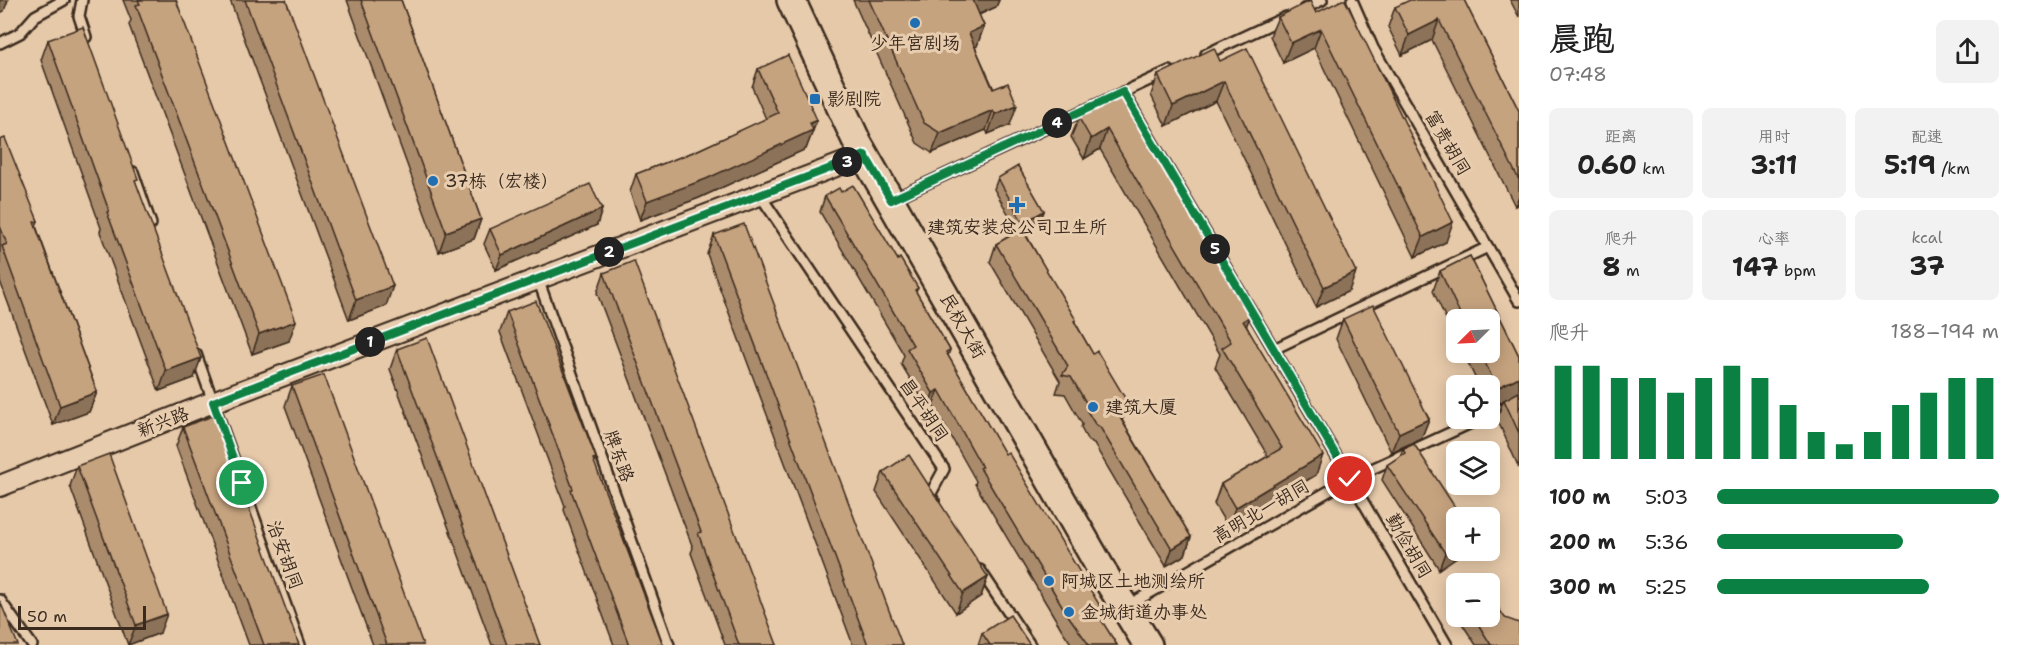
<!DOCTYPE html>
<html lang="zh">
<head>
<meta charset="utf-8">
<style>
  body { margin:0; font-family:"Shantell Sans","LXGW WenKai TC",sans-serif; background:#f2f2f2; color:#222; height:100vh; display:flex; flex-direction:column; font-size:22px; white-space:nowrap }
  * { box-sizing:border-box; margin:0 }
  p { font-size:20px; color:#767676 }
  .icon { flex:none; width:33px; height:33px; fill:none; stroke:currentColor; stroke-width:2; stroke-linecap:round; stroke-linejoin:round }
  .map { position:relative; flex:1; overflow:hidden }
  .details { display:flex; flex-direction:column; background:#fff; width:510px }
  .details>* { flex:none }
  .needle { width:39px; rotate:246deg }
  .fabs { position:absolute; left:1446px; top:309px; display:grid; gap:12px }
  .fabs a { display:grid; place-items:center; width:54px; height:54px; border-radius:9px; background:#fff; box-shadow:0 3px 15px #0003; font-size:30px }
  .scale { position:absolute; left:18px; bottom:15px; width:128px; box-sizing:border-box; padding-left:6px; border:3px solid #3b2a1e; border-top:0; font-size:16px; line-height:21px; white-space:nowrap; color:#3b2a1e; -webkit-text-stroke:4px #e7ccae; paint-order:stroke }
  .pin { position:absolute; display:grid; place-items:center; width:51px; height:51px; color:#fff; margin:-26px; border:3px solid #fff; border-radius:50%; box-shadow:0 2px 6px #0007 }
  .km { position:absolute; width:30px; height:30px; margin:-15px; border-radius:50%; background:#222; color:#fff; font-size:16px; line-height:30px; text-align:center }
  .round { display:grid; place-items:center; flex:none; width:63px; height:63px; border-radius:9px; background:#f2f2f2 }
  .head { display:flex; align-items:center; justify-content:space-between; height:102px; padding:0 30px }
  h1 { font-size:33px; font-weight:700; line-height:45px }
  .figures { display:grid; grid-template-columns:repeat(3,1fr); gap:9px; height:102px; padding:6px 30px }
  .figures div { display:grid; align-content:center; border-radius:9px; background:#f2f2f2; text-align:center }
  .figures b { font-size:26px; font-weight:700 }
  .figures small { font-size:16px; font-weight:400 }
  .figures p { font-size:16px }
  .chart { height:168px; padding:12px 30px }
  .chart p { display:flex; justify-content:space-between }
  .chart svg { width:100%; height:108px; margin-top:6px; stroke:#0b8043; stroke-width:6 }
  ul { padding:0 30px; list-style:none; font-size:20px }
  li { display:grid; grid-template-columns:96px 72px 1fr; align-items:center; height:45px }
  li i { height:15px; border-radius:8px; background:#0b8043 }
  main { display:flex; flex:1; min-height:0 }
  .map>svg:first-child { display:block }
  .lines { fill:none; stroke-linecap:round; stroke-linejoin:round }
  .lane-casing { stroke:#3b2a1e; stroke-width:14 }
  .street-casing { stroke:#3b2a1e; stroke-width:24 }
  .secondary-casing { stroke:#3b2a1e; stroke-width:32 }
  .lane { stroke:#e7ccae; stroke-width:9 }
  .street { stroke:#e7ccae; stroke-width:20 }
  .secondary { stroke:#e7ccae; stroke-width:27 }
  .wall { fill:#aa8c6d; stroke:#3b2a1e; stroke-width:1.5 }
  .shaded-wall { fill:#8b7259; stroke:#3b2a1e; stroke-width:1.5 }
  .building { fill:#c6a37f; stroke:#3b2a1e; stroke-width:1.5 }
  .route-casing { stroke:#fff; stroke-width:12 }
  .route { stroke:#0b8043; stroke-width:8 }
  .poi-dot { fill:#1f6fb2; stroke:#e7ccae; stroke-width:2 }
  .labels { text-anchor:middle; stroke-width:6; stroke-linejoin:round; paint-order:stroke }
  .poi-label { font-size:18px; fill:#3b2a1e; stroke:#e7ccae; text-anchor:start }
  .street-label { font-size:18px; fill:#3b2a1e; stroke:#e7ccae }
</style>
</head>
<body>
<main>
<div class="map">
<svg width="1519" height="645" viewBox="0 0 1519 645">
  <rect width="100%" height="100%" fill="#e6c9a9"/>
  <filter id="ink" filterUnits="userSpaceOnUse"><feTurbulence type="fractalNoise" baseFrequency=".0167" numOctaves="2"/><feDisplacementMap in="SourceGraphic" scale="12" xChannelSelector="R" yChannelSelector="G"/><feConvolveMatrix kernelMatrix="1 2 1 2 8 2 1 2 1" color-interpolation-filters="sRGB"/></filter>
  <g filter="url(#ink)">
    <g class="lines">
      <g class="lane-casing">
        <g id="lane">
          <polyline points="82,0 79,16 86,37"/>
          <polyline points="1352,0 1373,48 1519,301"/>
          <polyline points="1304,9 1322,0"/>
          <polyline points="0,43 20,33 35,16 64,0"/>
          <polyline points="1206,54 1286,17"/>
          <polyline points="1123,92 1447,645"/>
          <polyline points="133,172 151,224"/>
          <polyline points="760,195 944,469 930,495 934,501"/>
          <polyline points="893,199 1169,71"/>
          <polyline points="538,279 669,645"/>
          <polyline points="1274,349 1488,247"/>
          <polyline points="196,354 300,645"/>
          <polyline points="1490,415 1519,401"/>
          <polyline points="980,570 1030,645"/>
          <polyline points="0,600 32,645"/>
          <polyline points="1127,606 1350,479 1482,418"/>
        </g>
      </g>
      <g class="street-casing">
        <polyline id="street" points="0,486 213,402 865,155"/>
      </g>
      <g class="secondary-casing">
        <polyline id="secondary" points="791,0 858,144 1104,574 1148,645"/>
      </g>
      <use href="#lane" class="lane"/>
      <use href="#street" class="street"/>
      <use href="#secondary" class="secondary"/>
    </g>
    <g class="wall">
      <polygon points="123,0 176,0 289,341 252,354 129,25 131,20"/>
      <polygon points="230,0 286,0 386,306 349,320"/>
      <polygon points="347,0 401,0 481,219 474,239 439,252"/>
      <polygon points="853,0 999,0 996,7 979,15 984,26 977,46 975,47 1010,125 988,134 986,130 932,153 917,143"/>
      <polygon points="1464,0 1519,111 1519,204 1515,206 1432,40 1402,55 1388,27 1395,7"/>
      <polygon points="1510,0 1519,0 1519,17"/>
      <polygon points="1316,13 1446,242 1415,257 1314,48 1283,63 1270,36 1278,17"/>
      <polygon points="48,40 136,183 194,378 159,391 100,232 101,228 41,60"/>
      <polygon points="1220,61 1349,291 1316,307 1216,101 1166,126 1151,95 1158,75"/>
      <polygon points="758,69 817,120 806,149 699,198 640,220 630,192 636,174 696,151 766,119 752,87"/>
      <polygon points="1121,93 1247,327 1316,475 1228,527 1214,504 1221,484 1268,456 1215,367 1220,354 1100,149 1084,159 1071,137 1079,118"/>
      <polygon points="0,140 38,221 36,226 97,392 89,412 53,425 0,281"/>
      <polygon points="998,178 1044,211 1040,222 1024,231 1093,354 1128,403 1122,420 1191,537 1185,555 1166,566 1094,444 1088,441 1081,428 1082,424 1065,394 1056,393 1060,381 990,262 996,244 1018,231 994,189"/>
      <polygon points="841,192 898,260 918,288 916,292 950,350 948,356 1097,614 1117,645 1072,645 1062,630 975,484 976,481 933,405 928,408 901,364 904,355 820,212 825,196"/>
      <polygon points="602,209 597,225 496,270 484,244 490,229"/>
      <polygon points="714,235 902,645 853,645 707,254"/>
      <polygon points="1470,256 1519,356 1519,468 1497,419 1503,401 1490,408 1490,386 1479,386 1463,352 1490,352 1490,320 1456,320 1456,340 1433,291 1440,271"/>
      <polygon points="604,273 777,645 725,645 691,553 693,548 597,293"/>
      <polygon points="507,312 596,458 594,463 663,645 614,645 564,510 565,506 500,332"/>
      <polygon points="1343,319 1429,419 1421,439 1391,452 1336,339"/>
      <polygon points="397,349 540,645 492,645 390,369"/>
      <polygon points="292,386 423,645 373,645 285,406"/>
      <polygon points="183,427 299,645 249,645 176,446"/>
      <polygon points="1403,449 1456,550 1439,569 1382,480 1387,465 1400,456"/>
      <polygon points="77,466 160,633 128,645 70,486"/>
      <polygon points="883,472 988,577 981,596 956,613 876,492"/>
      <polygon points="1457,616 1490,616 1505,618 1519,645 1476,645"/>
      <polygon points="982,633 1030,645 978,645"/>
    </g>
    <g class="shaded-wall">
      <polygon points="0,0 8,0 4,11 0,13"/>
      <polygon points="973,0 999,0 996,7 965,20"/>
      <polygon points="1439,20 1432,40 1402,55 1409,35"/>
      <polygon points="984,26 977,46 961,52 969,33"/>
      <polygon points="1321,29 1314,48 1283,63 1291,43"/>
      <polygon points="1224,81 1216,101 1166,126 1173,106"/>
      <polygon points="1017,105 1010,125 988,134 995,114"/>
      <polygon points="993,110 986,130 932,153 940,133"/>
      <polygon points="817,120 806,149 699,198 640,220 647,201"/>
      <polygon points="1107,129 1100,149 1084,159 1091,139"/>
      <polygon points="1519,196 1519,204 1515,206"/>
      <polygon points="602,209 597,225 496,270 502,255"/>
      <polygon points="1044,211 1040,222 1019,234 1023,223"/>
      <polygon points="481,219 474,239 439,252 446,232"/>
      <polygon points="1453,222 1446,242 1415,257 1423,237"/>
      <polygon points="1356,272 1349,291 1316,307 1324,287"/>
      <polygon points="393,286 386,306 349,320 356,300"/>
      <polygon points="1250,316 1243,336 1243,321"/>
      <polygon points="296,321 289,341 252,354 259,334"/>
      <polygon points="201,358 194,378 159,391 166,371"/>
      <polygon points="1519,377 1519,395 1504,400 1503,401 1490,408 1497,388"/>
      <polygon points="939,390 933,405 928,408 933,393"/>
      <polygon points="97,392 89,412 53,425 60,406"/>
      <polygon points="1128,403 1122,421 1116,411"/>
      <polygon points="1429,419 1421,439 1391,452 1399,433"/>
      <polygon points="1323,455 1316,475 1228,527 1235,508"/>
      <polygon points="1191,537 1185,555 1166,566 1172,549"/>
      <polygon points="1456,546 1456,550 1467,550 1439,569 1445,553"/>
      <polygon points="988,577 981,596 956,613 963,593"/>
      <polygon points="1100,606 1095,621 1095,610"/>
      <polygon points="167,614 160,633 128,645 136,625"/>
    </g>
    <g class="building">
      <polygon points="138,0 176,0 296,321 259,334 136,5 140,4"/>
      <polygon points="245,0 286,0 393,286 356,300"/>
      <polygon points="361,0 401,0 481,219 446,232"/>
      <polygon points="869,0 974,0 973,0 984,26 969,33 993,89 1008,83 1017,105 995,114 993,110 940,133 924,123"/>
      <polygon points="1342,0 1345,0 1453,222 1423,237 1321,29 1291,43 1278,17 1310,1 1316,13"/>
      <polygon points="1410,0 1464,0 1519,111 1519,180 1439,20 1409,35 1395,7"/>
      <polygon points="83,27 138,179 135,180 201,358 166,371 107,212 109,211 48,40"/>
      <polygon points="1214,48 1220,61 1247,48 1356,272 1324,287 1224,81 1173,106 1158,75"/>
      <polygon points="788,55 817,120 810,123 813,130 706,179 647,201 636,174 696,151 778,113 758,69"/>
      <polygon points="1121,93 1250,316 1243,321 1323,455 1235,508 1221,484 1282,448 1222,348 1231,342 1107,129 1091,139 1079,118"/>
      <polygon points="5,138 38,221 34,222 97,392 60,406 2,246 7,244 0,226 0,140"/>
      <polygon points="1018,166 1044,211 1023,223 998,178"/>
      <polygon points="590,184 602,209 502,255 490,229"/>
      <polygon points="853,185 898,260 900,258 918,288 915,290 950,350 946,352 1005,454 1008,452 1100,606 1095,610 1117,645 1089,645 1067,614 980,468 982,467 939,390 933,393 907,349 913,345 825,196 839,188 841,192"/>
      <polygon points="744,224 902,645 868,645 714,235"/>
      <polygon points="1022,229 1076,320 1074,321 1093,354 1097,351 1128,403 1116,411 1191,537 1172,549 1100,427 1095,424 1087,411 1088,406 1071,377 1062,375 1068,366 996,244"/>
      <polygon points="1470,256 1519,356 1519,377 1497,388 1480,352 1490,352 1490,320 1463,320 1440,271"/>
      <polygon points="634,261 777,645 739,645 698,533 701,532 604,273"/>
      <polygon points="536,301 596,458 593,459 663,645 629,645 571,490 573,489 507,312"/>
      <polygon points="1373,305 1429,419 1399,433 1343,319"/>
      <polygon points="427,338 540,645 507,645 397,349"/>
      <polygon points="324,375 423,645 387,645 292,386"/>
      <polygon points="1519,392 1519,433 1504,400"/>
      <polygon points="215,415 299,645 264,645 183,427"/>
      <polygon points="1414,444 1462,518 1456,518 1456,546 1445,553 1387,465 1405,453 1403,449"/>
      <polygon points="109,454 167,614 136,625 77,466"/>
      <polygon points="909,455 988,577 963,593 883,472"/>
      <polygon points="1490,595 1505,618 1519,623 1519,645 1491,645 1473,616 1490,616"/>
      <polygon points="0,601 18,645 0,645"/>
      <polygon points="1010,615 1030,645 990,645 982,633"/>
    </g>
  </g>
  <g class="lines" filter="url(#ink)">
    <g class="route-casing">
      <polyline id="route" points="242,483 213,402 865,155 891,200 1123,92 1350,479"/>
    </g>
    <use href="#route" class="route"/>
  </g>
  <g class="poi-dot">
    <circle cx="915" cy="23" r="6"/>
    <rect x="809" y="93" width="12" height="12" rx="3"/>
    <circle cx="433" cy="181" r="6"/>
    <path d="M1014 196h6v6h6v6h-6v6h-6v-6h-6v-6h6z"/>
    <circle cx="1093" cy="407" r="6"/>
    <circle cx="1049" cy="581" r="6"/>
    <circle cx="1069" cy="612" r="6"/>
  </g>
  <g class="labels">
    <g class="poi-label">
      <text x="915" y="49" text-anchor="middle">少年宫剧场</text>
      <text x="827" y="105">影剧院</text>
      <text x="445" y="187">37栋（宏楼）</text>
      <text x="1017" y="233" text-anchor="middle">建筑安装总公司卫生所</text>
      <text x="1105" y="413">建筑大厦</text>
      <text x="1061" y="587">阿城区土地测绘所</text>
      <text x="1081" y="618">金城街道办事处</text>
    </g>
    <g class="street-label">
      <text transform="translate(1448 143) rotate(60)" y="6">富贵胡同</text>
      <text transform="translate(963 326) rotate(60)" y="6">民权大街</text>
      <text transform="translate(924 410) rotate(56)" y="6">昌平胡同</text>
      <text transform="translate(163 422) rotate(-21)" y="6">新兴路</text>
      <text transform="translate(619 456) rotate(70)" y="6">牌东路</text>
      <text transform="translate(1261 511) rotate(-30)" y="6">高明北一胡同</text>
      <text transform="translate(1409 546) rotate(60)" y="6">勤俭胡同</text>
      <text transform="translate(285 555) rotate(70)" y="6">治安胡同</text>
    </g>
  </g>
</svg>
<div class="fabs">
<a><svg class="needle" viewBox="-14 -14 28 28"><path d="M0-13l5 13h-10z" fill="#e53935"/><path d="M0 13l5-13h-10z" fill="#767676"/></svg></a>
<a><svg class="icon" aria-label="locate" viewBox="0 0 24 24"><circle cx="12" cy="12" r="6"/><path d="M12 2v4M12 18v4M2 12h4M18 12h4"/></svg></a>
<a><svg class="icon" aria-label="layers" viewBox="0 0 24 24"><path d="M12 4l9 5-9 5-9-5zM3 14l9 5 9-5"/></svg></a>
<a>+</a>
<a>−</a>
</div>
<div class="scale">50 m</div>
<div class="pin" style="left:242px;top:483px;background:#1e9e55"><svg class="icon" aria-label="arrive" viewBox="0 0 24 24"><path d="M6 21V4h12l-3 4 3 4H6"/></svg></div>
<div class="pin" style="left:1350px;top:479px;background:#d93025"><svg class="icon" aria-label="check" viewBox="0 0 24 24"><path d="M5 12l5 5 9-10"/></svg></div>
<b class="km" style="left:370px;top:342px">1</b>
<b class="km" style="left:609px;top:252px">2</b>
<b class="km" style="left:847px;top:162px">3</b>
<b class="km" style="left:1057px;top:123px">4</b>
<b class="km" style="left:1215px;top:249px">5</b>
</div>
<section class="details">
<div class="head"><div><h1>晨跑</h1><p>07:48</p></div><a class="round"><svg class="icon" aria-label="share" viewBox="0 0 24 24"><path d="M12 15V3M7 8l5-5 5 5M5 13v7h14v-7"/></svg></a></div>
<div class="figures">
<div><p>距离</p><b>0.60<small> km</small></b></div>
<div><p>用时</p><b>3:11</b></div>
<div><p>配速</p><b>5:19<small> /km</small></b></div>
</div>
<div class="figures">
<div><p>爬升</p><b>8<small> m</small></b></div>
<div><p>心率</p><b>147<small> bpm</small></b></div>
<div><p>kcal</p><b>37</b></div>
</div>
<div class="chart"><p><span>爬升</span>188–194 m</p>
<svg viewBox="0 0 160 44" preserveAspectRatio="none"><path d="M5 44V6M15 44V6M25 44V11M35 44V11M45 44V17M55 44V11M65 44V6M75 44V11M85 44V22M95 44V33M105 44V38M115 44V33M125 44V22M135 44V17M145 44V11M155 44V11"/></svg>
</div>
<ul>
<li><b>100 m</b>5:03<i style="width:100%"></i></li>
<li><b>200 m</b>5:36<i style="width:66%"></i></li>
<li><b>300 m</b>5:25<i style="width:75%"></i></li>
</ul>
</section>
</main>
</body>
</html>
